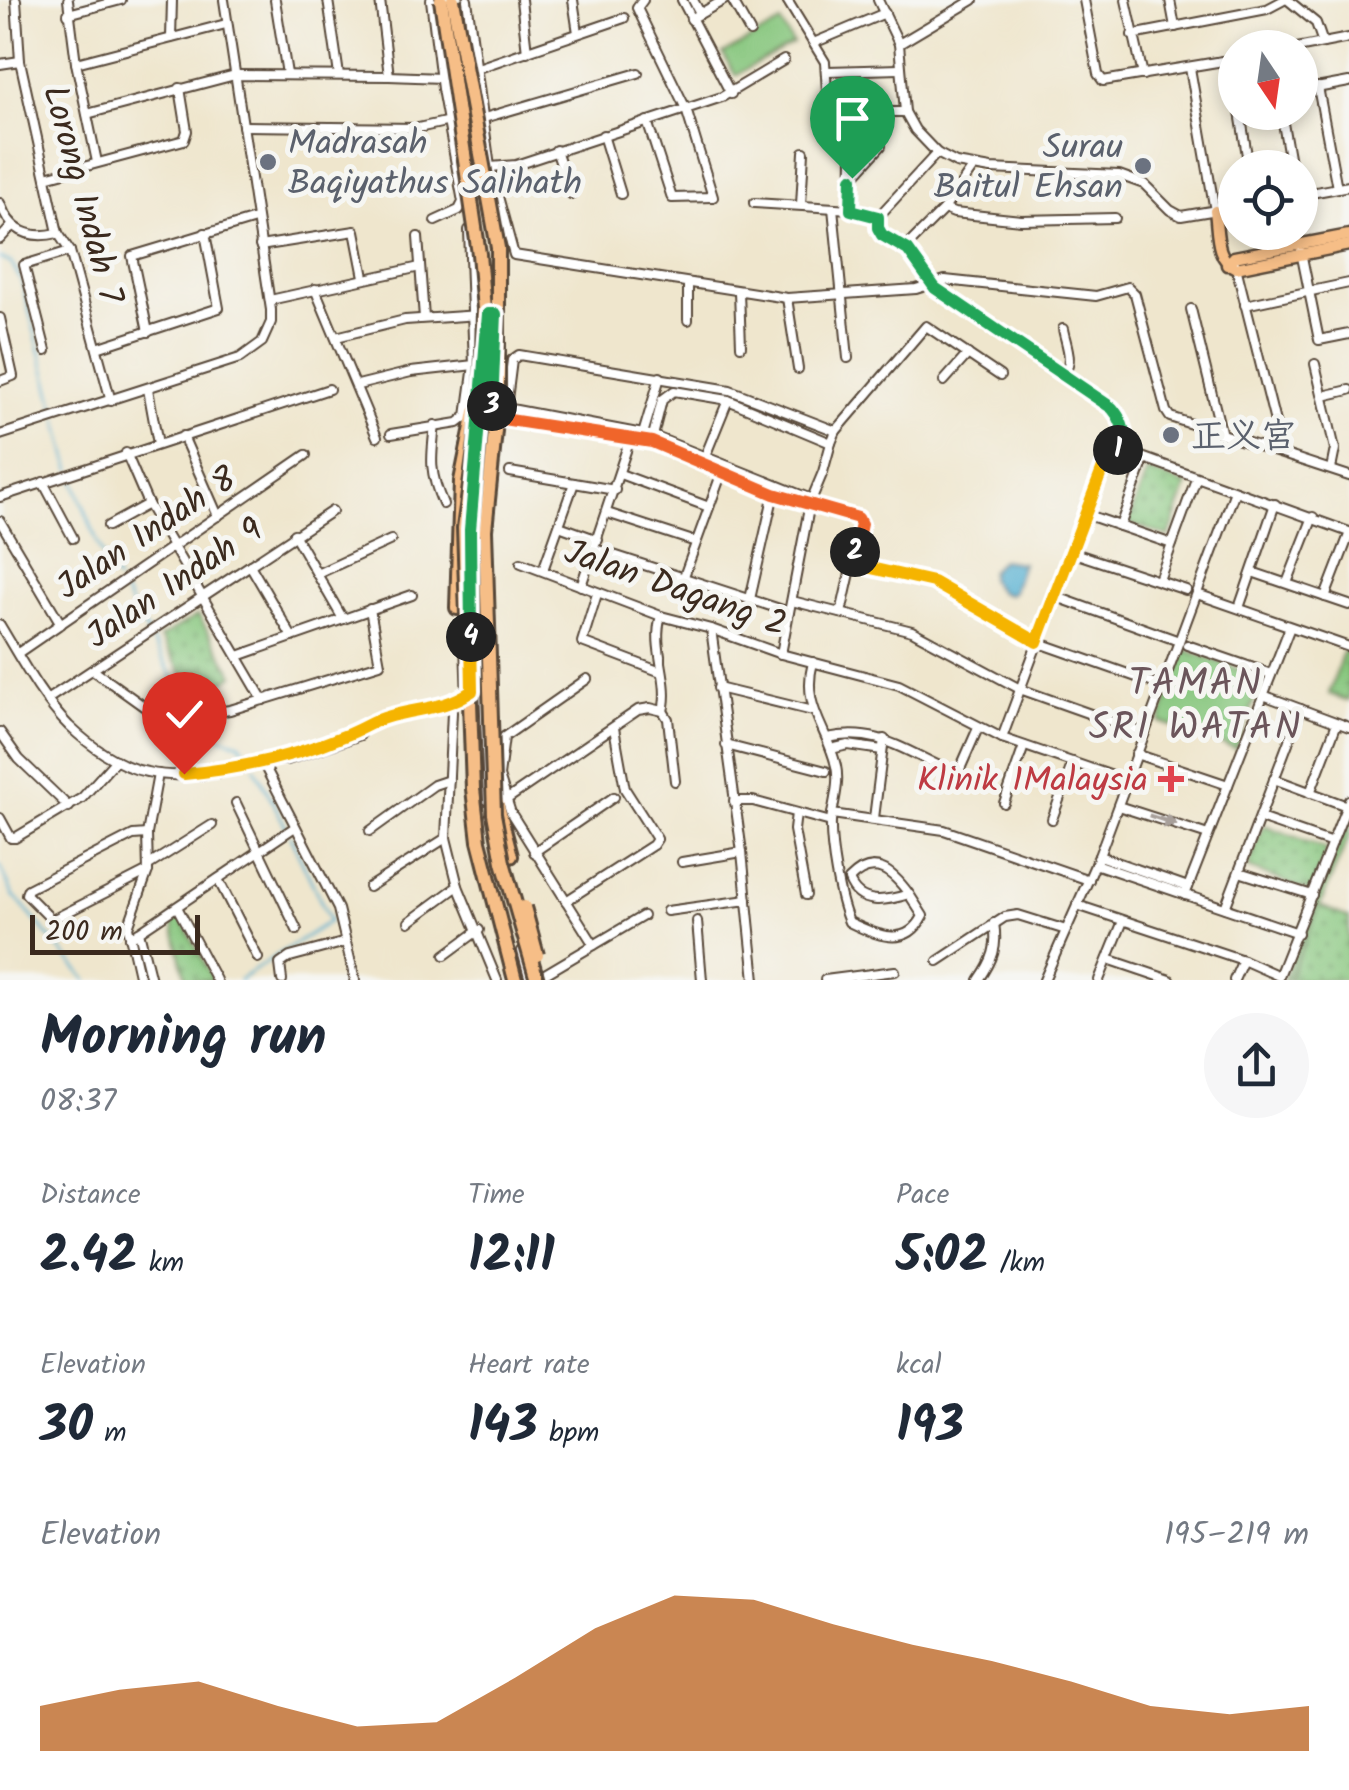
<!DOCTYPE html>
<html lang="en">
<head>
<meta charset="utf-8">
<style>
  body { margin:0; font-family:Kalam,"LXGW WenKai TC",sans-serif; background:#f6f6f7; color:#1f2937; height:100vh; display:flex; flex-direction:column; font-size:38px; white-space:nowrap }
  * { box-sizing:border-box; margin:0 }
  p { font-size:32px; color:#747a83 }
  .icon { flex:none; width:55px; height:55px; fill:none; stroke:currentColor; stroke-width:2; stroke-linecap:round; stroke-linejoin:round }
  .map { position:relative; height:980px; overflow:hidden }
  .drawer { display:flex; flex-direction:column; background:#fff; flex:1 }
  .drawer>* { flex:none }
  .needle { width:65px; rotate:167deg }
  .fabs { position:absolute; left:1218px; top:30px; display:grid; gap:20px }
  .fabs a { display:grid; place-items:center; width:100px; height:100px; border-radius:50%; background:#fff; box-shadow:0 5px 15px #0003; font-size:50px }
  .scale { position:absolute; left:30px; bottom:25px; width:170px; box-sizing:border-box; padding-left:10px; border:5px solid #3b2a1e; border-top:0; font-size:28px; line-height:35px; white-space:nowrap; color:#3b2a1e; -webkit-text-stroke:8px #f6f6f2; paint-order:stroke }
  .pin { position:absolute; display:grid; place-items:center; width:85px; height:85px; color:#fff; margin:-102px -42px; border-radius:50% 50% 50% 0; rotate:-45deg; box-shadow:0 0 10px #0007 }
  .pin .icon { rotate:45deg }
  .km { position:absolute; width:50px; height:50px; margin:-25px; border-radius:50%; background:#222; color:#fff; font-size:28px; line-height:50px; text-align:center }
  .round { display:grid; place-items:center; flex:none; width:105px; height:105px; border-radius:52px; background:#f6f6f7 }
  .overview { display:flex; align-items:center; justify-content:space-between; height:170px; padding:0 40px }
  h1 { font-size:55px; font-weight:600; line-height:75px }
  .figures { display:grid; grid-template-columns:repeat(3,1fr); gap:15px; height:170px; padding:10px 40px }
  .figures div { display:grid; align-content:center }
  .figures b { font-size:50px; font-weight:600 }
  .figures small { font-size:28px; font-weight:400 }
  .figures p { font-size:28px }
  .chart { height:280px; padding:20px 40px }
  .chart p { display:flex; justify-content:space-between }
  .chart svg { width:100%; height:180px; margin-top:10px; fill:#b45309; opacity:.7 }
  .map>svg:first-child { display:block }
  .grass { fill:url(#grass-tufts); stroke:#60784e; stroke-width:2.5 }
  .park { fill:url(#park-dots); stroke:#60784e; stroke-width:2.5 }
  .garden { fill:#86c67d; stroke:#60784e; stroke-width:2.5 }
  .water { fill:#53afd1; stroke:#476c78; stroke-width:2.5 }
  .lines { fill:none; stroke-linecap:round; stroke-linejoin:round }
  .stream { stroke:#53afd1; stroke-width:2.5 }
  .minor-casing { stroke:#564638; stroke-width:12 }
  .major-casing { stroke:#564638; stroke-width:15 }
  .highway-casing { stroke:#564638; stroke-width:18 }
  .minor { stroke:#fff; stroke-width:8 }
  .major { stroke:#f6be87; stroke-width:10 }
  .highway { stroke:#f6be87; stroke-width:12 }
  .highway-bridge-casing { stroke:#564638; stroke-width:18; stroke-linecap:butt }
  .highway-bridge { stroke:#f6be87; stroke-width:12 }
  .oneway { fill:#a79f9a }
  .split-1-casing { stroke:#fff; stroke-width:20 }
  .split-2-casing { stroke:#fff; stroke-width:20 }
  .split-3-casing { stroke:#fff; stroke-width:20 }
  .split-4-casing { stroke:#fff; stroke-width:20 }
  .split-5-casing { stroke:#fff; stroke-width:20 }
  .split-1 { stroke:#22a559; stroke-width:12 }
  .split-2 { stroke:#f5b400; stroke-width:12 }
  .split-3 { stroke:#f0652b; stroke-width:12 }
  .split-4 { stroke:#22a559; stroke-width:12 }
  .split-5 { stroke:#f5b400; stroke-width:12 }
  .worship-dot { fill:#6b7280; stroke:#f6f6f2; stroke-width:4 }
  .health-dot { fill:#e0444e; stroke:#f6f6f2; stroke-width:4 }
  .labels { text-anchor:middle; stroke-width:10; stroke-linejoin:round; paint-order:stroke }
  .worship-label { font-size:35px; fill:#5b616d; stroke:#f6f6f2; text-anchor:start }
  .street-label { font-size:35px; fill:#3b2a1e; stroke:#f6f6f2 }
  .health-label { font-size:35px; fill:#be3a42; stroke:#f6f6f2; text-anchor:end }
  .neighbourhood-label { font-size:38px; letter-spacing:2.5px; fill:#6b555b; stroke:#f6f6f2 }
</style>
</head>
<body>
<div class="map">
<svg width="1349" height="980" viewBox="0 0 1349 980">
  <defs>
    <pattern id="grass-tufts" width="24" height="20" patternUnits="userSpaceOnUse" patternTransform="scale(2.5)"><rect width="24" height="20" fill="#86c67d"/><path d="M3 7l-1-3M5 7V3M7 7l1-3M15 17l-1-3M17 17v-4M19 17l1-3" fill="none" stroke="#6fa166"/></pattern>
    <pattern id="park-dots" width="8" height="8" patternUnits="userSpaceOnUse" patternTransform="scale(2.5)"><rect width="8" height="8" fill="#86c67d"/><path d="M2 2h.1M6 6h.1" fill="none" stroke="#6fa166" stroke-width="1.8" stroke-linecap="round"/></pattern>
  </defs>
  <rect width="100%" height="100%" fill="#f6f6f2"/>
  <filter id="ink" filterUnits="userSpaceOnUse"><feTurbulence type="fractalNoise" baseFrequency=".01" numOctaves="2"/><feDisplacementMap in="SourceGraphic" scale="20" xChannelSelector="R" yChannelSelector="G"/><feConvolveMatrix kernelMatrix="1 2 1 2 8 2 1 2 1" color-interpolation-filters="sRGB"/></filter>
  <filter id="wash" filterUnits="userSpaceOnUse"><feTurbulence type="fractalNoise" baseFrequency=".0048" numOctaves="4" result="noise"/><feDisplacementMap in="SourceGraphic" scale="40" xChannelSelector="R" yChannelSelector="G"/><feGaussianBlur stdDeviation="2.25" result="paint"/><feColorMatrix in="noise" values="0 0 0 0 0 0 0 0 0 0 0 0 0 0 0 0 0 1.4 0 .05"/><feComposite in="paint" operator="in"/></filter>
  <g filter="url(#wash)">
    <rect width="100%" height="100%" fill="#efe6cd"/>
    <polygon class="grass" points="1349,819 1349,837 1288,980 1283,980"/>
    <g class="park">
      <polygon points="1147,471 1187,485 1169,537 1128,523"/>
      <polygon points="198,615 234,675 197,697 160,638"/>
      <polygon points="1343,651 1349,653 1349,701 1329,694"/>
      <polygon points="1264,825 1327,849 1311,892 1248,868"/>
      <polygon points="1320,906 1349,918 1349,980 1288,980"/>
      <polygon points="179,914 213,980 186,980 171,917"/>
    </g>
    <g class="garden">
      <polygon points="781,23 793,44 735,75 723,54"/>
      <polygon points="1186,650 1262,678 1236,749 1160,722"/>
    </g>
    <polygon class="water" points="1001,560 1022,563 1013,591 1008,595 999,592 990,580 990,572"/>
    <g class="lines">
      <g class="stream">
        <polyline points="0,258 11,263 21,280 56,412"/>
        <polyline points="58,420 71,470"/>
        <polyline points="73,478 101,552 117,580"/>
        <polyline points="121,587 175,681 209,708"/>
        <path d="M197,717c6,17 26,21 43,26l10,17"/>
        <polyline points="255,768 287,829"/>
        <polyline points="0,866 13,895 87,980"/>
        <polyline points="239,980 330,921 290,836"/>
      </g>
    </g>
  </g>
  <g filter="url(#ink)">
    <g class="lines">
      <g class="minor-casing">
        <g id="minor">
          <polyline points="16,0 20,61 58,233 70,251 111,401"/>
          <polyline points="68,0 76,63 97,162"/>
          <polyline points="275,0 287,74"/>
          <polyline points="328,0 339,75"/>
          <polyline points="380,0 389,76"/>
          <polyline points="431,0 442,89 463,202 459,210 435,221"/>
          <polyline points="467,0 490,167 514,255 787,298 916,289 945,280 1096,296 1128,287 1135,294 1166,411 1170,417 1349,476"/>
          <polyline points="521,0 527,52"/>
          <polyline points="573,0 578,33"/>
          <polyline points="643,0 637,8 686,109 713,197 672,198 647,121"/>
          <polyline points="682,0 731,94"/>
          <polyline points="693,0 700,13"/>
          <polyline points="732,0 750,32"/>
          <polyline points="787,0 825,62 828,105 832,112 905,112"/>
          <polyline points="878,0 899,44 905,112 915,130 937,153 956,163 991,169 1119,175 1144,184 1170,210 1181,216 1235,207"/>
          <polyline points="1084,0 1098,74 1103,81 1235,59"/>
          <polyline points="1126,0 1143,75"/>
          <polyline points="1170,0 1175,27"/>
          <polyline points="1288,0 1316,23 1323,43"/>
          <polyline points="68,14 121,0"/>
          <polyline points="691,19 724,0"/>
          <polyline points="1132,35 1267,9 1284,0"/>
          <polyline points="171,38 172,0"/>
          <polyline points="816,42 885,13"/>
          <polyline points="899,44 973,0"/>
          <polyline points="1297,48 1349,38"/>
          <polyline points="1230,60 1235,87"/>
          <polyline points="76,63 226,24"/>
          <polyline points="0,64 20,61"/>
          <polyline points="1190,68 1215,211"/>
          <polyline points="472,70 624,18"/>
          <polyline points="828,71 900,69"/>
          <polyline points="1318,87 1337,188"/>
          <polyline points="1300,91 1349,82"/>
          <polyline points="1240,112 1249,168"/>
          <polyline points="1281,112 1291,168"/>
          <polyline points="87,114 235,75 389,76 442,78 453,82"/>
          <polyline points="484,118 638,73"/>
          <polyline points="243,126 418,128 450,121"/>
          <polyline points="603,135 621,194"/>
          <polyline points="556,150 571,194"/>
          <polyline points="507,166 513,186"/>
          <polyline points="490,167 516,165 722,97 784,60"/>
          <polyline points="854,176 881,146"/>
          <polyline points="46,177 184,140 187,131 180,88"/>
          <polyline points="1300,195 1349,186"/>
          <path d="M0,203c10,28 29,37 58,30"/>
          <polyline points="754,203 851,209 878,217"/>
          <polyline points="801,205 804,152"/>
          <polyline points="833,208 848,358"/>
          <polyline points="851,209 852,156"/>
          <polyline points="944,209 954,213 1021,220 1115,218"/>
          <polyline points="878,217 878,228 882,235 908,250 935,289 1112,407 1122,422 1125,451"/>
          <polyline points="878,217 937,153"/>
          <polyline points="418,237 424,318"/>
          <polyline points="0,239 12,226"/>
          <polyline points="260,246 355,231 364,277"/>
          <polyline points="905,248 944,209 974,166"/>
          <polyline points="1301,252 1319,340 1349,334"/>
          <polyline points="1235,263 1277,430 1275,449"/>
          <polyline points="315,289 377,437"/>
          <polyline points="739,292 741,346"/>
          <polyline points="787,298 798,369"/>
          <polyline points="270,300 420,267"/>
          <polyline points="1245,305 1349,283"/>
          <polyline points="1191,309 1221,431"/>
          <polyline points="0,318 13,376 0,381"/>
          <polyline points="688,320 688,284"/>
          <path d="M1063,329c3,16 11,31 1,45"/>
          <polyline points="148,332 132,256 255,219"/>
          <polyline points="336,337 405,320 479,315"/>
          <polyline points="97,348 219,308 205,233"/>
          <polyline points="46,351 24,265 70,251"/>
          <polyline points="1315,364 1335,449 1331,469"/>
          <polyline points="944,381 968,354"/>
          <polyline points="358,385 411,372 474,365"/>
          <polyline points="148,389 158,444"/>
          <polyline points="1323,396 1349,390"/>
          <polyline points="498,416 652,443 774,493 858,518 861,524 841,613"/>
          <path d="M435,425c-4,34 -6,47 8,79"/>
          <polyline points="391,434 458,423 467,416 474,365 469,230"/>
          <polyline points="643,434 660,377"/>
          <polyline points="0,435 240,358 262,342 271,322 271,310 224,0"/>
          <polyline points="183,436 218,516"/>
          <polyline points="653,436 662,400 674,391 728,400 831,443"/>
          <polyline points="1125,451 1349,532"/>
          <polyline points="126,453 148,504 263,700"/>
          <polyline points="704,459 728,400"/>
          <polyline points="510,472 615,490"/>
          <polyline points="620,474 709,507"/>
          <polyline points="43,482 73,538"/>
          <polyline points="0,497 329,389"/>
          <polyline points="811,499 653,436 506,408 512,360 519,355 730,390 836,431"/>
          <polyline points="607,513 696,542"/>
          <polyline points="1085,514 1172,544"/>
          <polyline points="0,521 61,624"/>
          <polyline points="108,526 148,504"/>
          <polyline points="559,526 598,540"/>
          <polyline points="1120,526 1144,460"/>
          <polyline points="294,534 343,619"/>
          <polyline points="479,541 488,801"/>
          <polyline points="595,549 789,612"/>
          <polyline points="1071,552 1186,590"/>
          <polyline points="521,563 661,616 711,629 781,654 899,685 1002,738 1127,781"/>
          <polyline points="853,564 933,583 1037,642 1162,686"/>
          <polyline points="250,565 292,637"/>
          <polyline points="543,570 574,483"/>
          <polyline points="1252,572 1349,605"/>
          <polyline points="317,574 391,540"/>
          <polyline points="683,579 722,472"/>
          <polyline points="1159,580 1196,479"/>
          <polyline points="1287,583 1313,517"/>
          <polyline points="581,586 630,439"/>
          <polyline points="597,594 582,642 661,672"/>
          <polyline points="1197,594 1349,647"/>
          <polyline points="1054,596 1179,641"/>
          <polyline points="1325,597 1349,535"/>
          <polyline points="750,599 774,493"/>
          <polyline points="792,601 912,631 1020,689 1144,733"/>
          <polyline points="1239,608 1275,504"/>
          <path d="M661,616c-10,32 10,64 2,95"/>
          <path d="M0,625c20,33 41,73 69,101 20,19 50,41 78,46 69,15 165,-23 228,-51 31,-14 65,-9 94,-28"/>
          <polyline points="711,629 742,852 755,980"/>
          <polyline points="1187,645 1271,674"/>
          <polyline points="18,653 306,455"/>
          <polyline points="781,654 810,503 823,472 831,443 836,431 926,326 1000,376"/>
          <polyline points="238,656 412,595"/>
          <path d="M813,662c-12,45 14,64 23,104 4,18 -3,38 -5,55 -1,26 8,78 18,101 25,12 57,28 74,-6l-14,-22c-22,7 -50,13 -60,-14 25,-26 44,-8 60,14"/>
          <polyline points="93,670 146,708 188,716 230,710 380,664 370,609"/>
          <polyline points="587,679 504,737 499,776 511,813 594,945"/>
          <polyline points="718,688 813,711"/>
          <polyline points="1263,695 1349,727"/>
          <polyline points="48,699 332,511"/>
          <polyline points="452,712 446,838 458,886 497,980"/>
          <polyline points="0,732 19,759 69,807"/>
          <path d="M827,738c53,-12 81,16 128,35l5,-4 18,-41"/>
          <polyline points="1002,738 1107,457 1118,450 1125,451"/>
          <polyline points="726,745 826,771"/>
          <polyline points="831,749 848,745 882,750"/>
          <polyline points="1136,754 1228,785"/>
          <polyline points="269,760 287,760 360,735"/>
          <polyline points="262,761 338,909 355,980"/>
          <polyline points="1274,779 1347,806"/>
          <polyline points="1310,793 1337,723"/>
          <polyline points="506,800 638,710 650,708 663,711 668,719 675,781"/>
          <polyline points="734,801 753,801 831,822"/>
          <polyline points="236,803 297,930"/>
          <polyline points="1004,803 1024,746"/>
          <polyline points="1118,806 1208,835"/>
          <polyline points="796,813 794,830 806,895"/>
          <polyline points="832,814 944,830 1089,880"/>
          <polyline points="0,818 11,838 15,838 82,798 116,760"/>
          <polyline points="874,818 884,739"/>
          <polyline points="1260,818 1332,843"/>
          <polyline points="1052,819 1073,762"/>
          <polyline points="370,831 434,785 449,780"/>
          <polyline points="147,834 133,835 28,889 26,894 52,920 148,871"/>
          <polyline points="534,852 614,797"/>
          <polyline points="1099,856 1188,887"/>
          <polyline points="682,862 742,852"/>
          <polyline points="1095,864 1298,933"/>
          <polyline points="149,865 212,825"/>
          <polyline points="1239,872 1312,895"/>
          <polyline points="218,879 258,958"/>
          <polyline points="369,887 446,838"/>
          <polyline points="1185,895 1290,627"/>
          <polyline points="566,901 653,845 657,839 625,789 614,728"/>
          <polyline points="1077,905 1243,960 1279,976"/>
          <polyline points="177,907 216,980"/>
          <polyline points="1225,908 1301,709"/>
          <polyline points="667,911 747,900"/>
          <polyline points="697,921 702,980"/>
          <polyline points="409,922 458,886"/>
          <polyline points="139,932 151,980"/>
          <polyline points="130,938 295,827"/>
          <polyline points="522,951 530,980"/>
          <polyline points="445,955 479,930"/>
          <polyline points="1108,959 1170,980"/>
          <polyline points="938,961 1005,917 1018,915 1066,930"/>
          <polyline points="1279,976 1349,800"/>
          <polyline points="140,980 128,927 148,871 147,834 158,774"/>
          <polyline points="282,980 280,964 290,957 346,942"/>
          <polyline points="541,980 545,974 643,916"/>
          <polyline points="825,980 895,971"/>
          <path d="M979,980c14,-20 19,-33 15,-57"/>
          <polyline points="1044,980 1099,856 1235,491"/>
          <polyline points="1099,980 1123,921"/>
          <polyline points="1234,980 1243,960"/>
        </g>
      </g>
      <g class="major-casing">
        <g id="major">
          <path d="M1215,211c3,20 0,49 21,57l113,-23"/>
          <polyline points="1227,265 1234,257 1349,235"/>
        </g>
      </g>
      <g class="highway-casing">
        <g id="highway">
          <polyline points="457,608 461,481 475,412"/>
          <polyline points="497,802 511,856"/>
        </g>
      </g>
      <use href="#minor" class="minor"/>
      <use href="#major" class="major"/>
      <use href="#highway" class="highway"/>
      <g class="highway-bridge-casing">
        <g id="highway-bridge">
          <polyline points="441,0 479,254 484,309 482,401 464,528 473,789 479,841 515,980"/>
          <polyline points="453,0 498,248 498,401 485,530 494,814 503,862 537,980"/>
          <polyline points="524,907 537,955"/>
        </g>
      </g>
      <use href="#highway-bridge" class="highway-bridge"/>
    </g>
    <defs><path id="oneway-solid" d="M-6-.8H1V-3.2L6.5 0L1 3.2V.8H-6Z" transform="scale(2.5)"/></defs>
    <use class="oneway" href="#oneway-solid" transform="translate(1163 820) rotate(18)"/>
  </g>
  <g class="lines" filter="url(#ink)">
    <g class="split-1-casing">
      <path id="split-1" d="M852,178l-1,32 27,7v11l4,7 26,15 27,38 177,120c11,12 14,27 13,43l-7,-1"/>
    </g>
    <g class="split-2-casing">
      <polyline id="split-2" points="855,552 853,564 933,582 1037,642 1107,457 1118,450"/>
    </g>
    <g class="split-3-casing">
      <polyline id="split-3" points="492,406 496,415 503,419 652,442 774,494 858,518 861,524 855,552"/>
    </g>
    <g class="split-4-casing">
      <polyline id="split-4" points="471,637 470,530 488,314 496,314 492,406"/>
    </g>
    <g class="split-5-casing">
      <path id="split-5" d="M184,774c55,-5 113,-18 165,-40 12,-5 23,-12 35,-16 33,-11 58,-7 88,-27l-1,-54"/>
    </g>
    <use href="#split-1" class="split-1"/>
    <use href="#split-2" class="split-2"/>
    <use href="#split-3" class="split-3"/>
    <use href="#split-4" class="split-4"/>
    <use href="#split-5" class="split-5"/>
  </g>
  <g class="worship-dot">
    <circle cx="268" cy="162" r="10"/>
    <circle cx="1143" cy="166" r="10"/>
    <circle cx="1171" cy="435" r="10"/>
  </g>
  <path class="health-dot" d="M1166 764h10v10h10v10h-10v10h-10v-10h-10v-10h10z"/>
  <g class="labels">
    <g class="worship-label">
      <text x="288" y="154">Madrasah<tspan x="288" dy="40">Baqiyathus Salihath</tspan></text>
      <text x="1123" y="158" text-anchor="end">Surau<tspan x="1123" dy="40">Baitul Ehsan</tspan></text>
      <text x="1191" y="447">正义宫</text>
    </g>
    <g class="street-label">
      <text transform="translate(84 194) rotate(75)" y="12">Lorong Indah 7</text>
      <text transform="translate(146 532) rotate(-34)" y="12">Jalan Indah 8</text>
      <text transform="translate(174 582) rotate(-34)" y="12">Jalan Indah 9</text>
      <text transform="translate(676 587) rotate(19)" y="12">Jalan Dagang 2</text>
    </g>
    <g class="health-label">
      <text x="1148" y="791">Klinik 1Malaysia</text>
    </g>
    <g class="neighbourhood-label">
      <text x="1196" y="695">TAMAN<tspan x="1196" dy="44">SRI WATAN</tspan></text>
    </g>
  </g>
</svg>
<div class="fabs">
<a><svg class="needle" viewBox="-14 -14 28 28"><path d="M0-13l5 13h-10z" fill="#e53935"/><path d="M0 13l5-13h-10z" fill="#747a83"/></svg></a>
<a><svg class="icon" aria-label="locate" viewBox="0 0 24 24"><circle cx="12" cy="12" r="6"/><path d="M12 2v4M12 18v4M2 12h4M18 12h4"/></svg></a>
</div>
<div class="scale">200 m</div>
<div class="pin" style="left:852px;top:178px;background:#1e9e55"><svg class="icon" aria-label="arrive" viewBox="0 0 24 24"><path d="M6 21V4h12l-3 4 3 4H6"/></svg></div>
<div class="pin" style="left:184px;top:774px;background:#d93025"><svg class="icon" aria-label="check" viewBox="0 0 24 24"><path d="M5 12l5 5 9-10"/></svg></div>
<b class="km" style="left:1118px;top:450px">1</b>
<b class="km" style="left:855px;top:552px">2</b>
<b class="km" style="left:492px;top:406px">3</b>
<b class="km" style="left:471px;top:637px">4</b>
</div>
<section class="drawer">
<div class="overview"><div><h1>Morning run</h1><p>08:37</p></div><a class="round"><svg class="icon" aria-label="share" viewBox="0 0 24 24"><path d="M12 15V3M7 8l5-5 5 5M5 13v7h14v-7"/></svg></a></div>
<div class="figures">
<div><p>Distance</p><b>2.42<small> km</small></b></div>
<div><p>Time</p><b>12:11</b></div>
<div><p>Pace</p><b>5:02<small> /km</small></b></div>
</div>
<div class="figures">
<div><p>Elevation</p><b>30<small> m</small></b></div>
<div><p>Heart rate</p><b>143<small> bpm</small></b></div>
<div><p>kcal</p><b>193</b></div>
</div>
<div class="chart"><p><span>Elevation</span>195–219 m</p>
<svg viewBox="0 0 160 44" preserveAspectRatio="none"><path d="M0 44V33L10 29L20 27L30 33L40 38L50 37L60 26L70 14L80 6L90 7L100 13L110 18L120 22L130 27L140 33L150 35L160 33V44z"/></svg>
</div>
</section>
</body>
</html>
